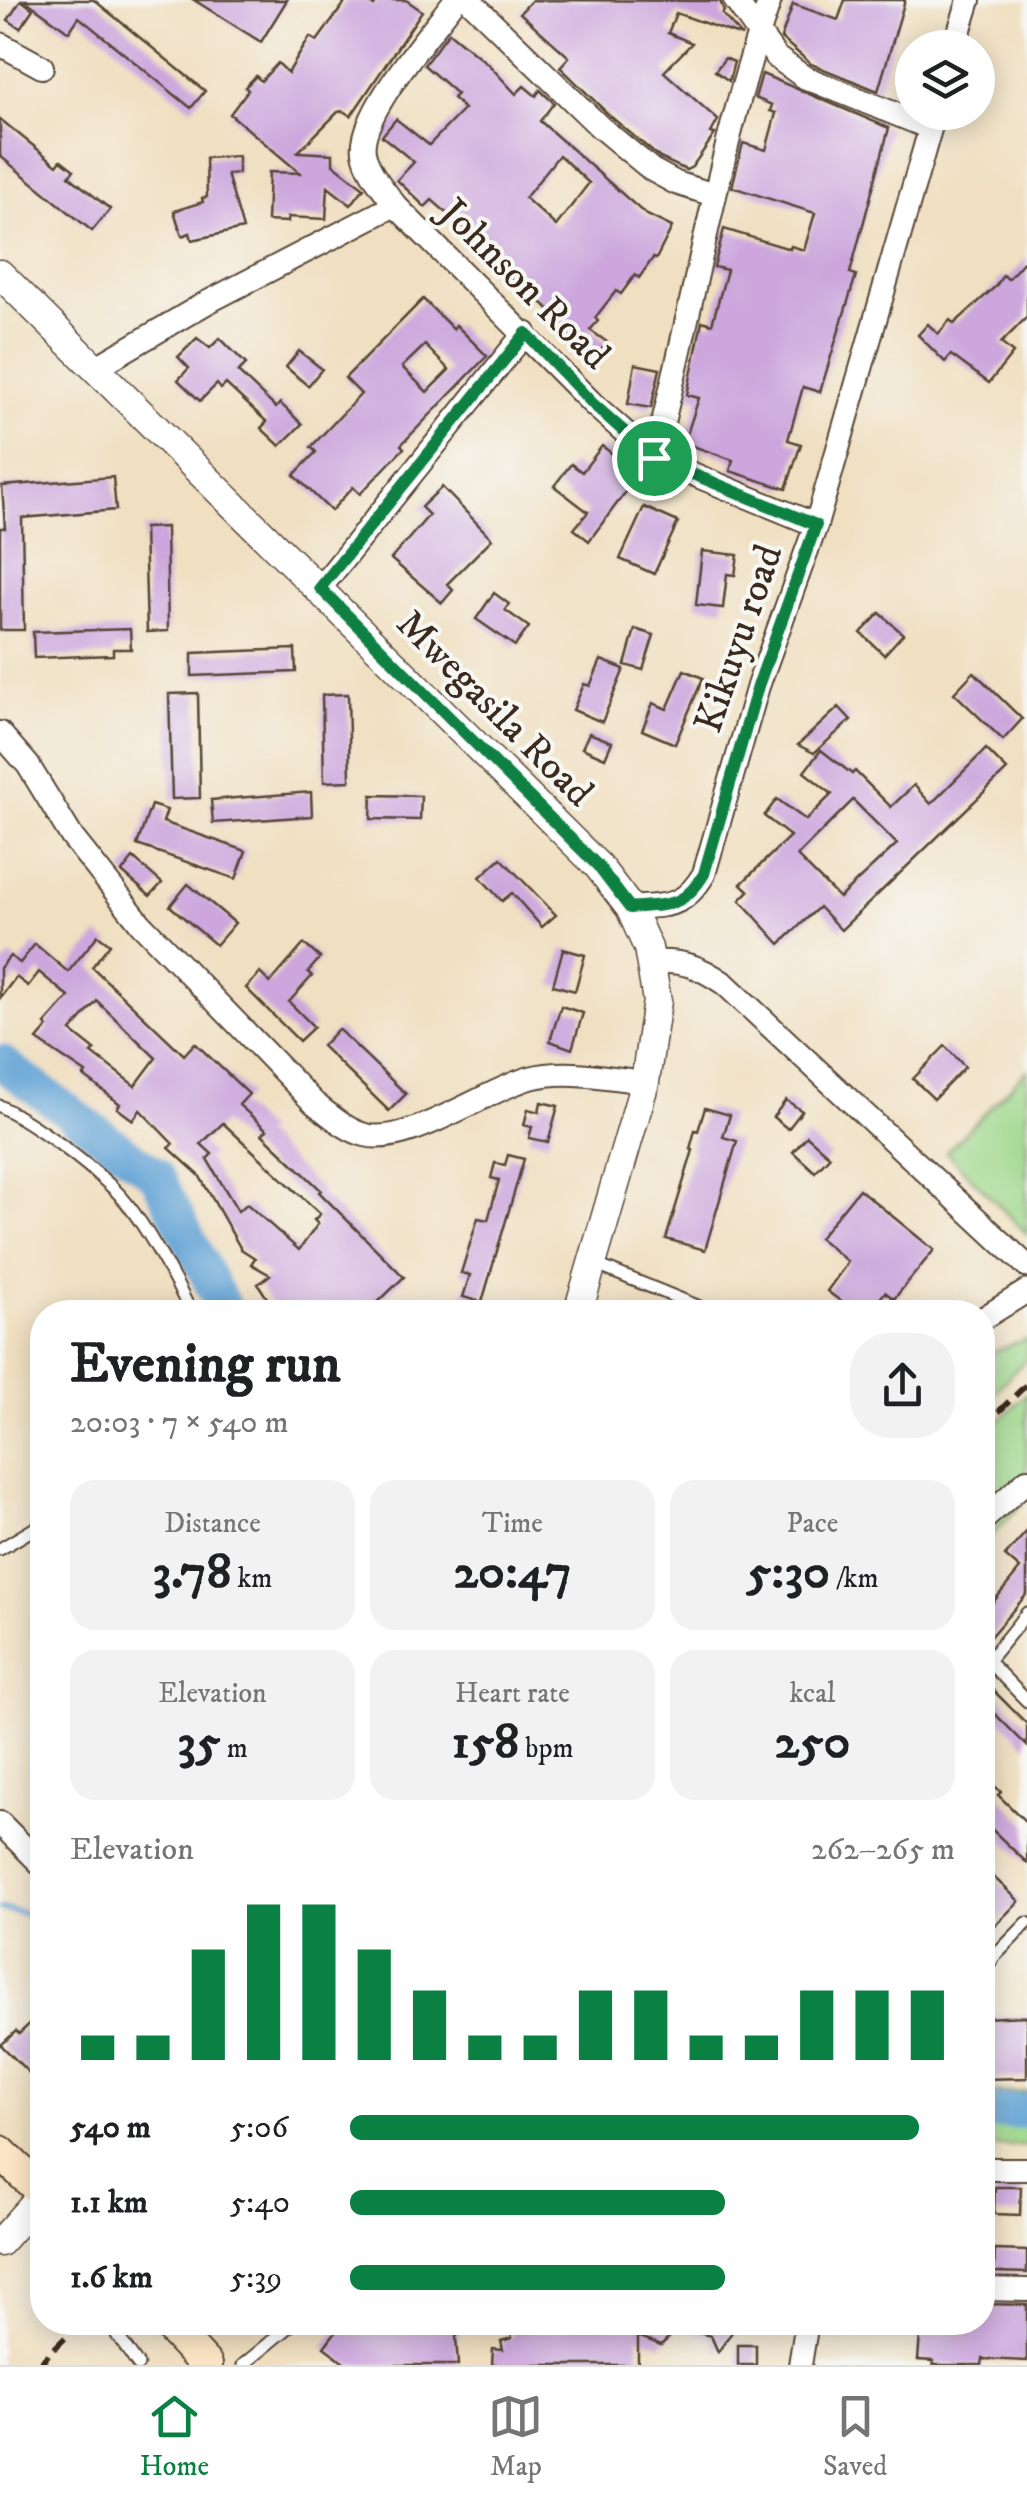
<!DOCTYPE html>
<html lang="en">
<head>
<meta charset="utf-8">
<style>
  body { margin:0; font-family:"IM FELL DW Pica",serif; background:#f2f2f2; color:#202124; height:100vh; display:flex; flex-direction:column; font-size:38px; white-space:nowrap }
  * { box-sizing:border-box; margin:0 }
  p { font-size:32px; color:#757577 }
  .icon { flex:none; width:55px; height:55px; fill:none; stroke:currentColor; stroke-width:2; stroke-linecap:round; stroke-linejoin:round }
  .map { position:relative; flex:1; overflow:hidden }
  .details { position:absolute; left:30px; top:1300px; width:965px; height:1035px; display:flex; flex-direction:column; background:#fff; border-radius:40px; box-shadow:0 5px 25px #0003 }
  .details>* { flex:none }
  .fabs { position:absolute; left:895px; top:30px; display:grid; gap:20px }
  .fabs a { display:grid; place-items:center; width:100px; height:100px; border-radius:50%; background:#fff; box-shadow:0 5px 25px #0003; font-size:50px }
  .pin { position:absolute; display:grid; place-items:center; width:85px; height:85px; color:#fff; margin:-42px; border:5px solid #fff; border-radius:50%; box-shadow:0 2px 10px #0007 }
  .round { display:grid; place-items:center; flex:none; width:105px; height:105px; border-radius:40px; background:#f2f2f2 }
  .head { display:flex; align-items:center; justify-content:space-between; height:170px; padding:0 40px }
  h1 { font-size:55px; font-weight:700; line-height:75px }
  .stats { display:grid; grid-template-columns:repeat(3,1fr); gap:15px; height:170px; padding:10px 40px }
  .stats div { display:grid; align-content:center; border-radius:25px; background:#f2f2f2; text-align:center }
  .stats b { font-size:50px; font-weight:700 }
  .stats small { font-size:28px; font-weight:400 }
  .stats p { font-size:28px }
  .chart { height:280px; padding:20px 40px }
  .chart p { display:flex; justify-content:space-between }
  .chart svg { width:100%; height:180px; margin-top:10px; stroke:#0b8043; stroke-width:6 }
  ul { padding:0 40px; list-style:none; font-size:32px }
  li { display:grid; grid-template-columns:160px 120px 1fr; align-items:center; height:75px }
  li i { height:25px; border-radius:12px; background:#0b8043 }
  .tabs { display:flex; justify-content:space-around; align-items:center; height:140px; border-top:2px solid #e0e0e0; background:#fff; font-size:28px; color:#757577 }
  .tabs a { display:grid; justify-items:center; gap:5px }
  .tabs .current { color:#0b8043 }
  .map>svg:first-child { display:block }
  .green { fill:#9dd789; stroke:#6c8054; stroke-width:2.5 }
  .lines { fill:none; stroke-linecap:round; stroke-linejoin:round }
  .stream { stroke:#62a3d5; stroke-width:6 }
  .river { stroke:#62a3d5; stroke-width:35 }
  .building { fill:#cca6dd; fill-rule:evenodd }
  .service-casing { stroke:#564536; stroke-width:15 }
  .minor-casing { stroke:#564536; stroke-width:26 }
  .tertiary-casing { stroke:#564536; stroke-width:31 }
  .secondary-casing { stroke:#564536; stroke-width:36 }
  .service { stroke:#fff; stroke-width:11 }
  .minor { stroke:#fff; stroke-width:22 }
  .tertiary { stroke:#fff; stroke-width:28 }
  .secondary { stroke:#fce5c4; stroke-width:32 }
  .rail { stroke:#3b2a1e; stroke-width:6; stroke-dasharray:15 8; stroke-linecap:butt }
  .route-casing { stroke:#fff; stroke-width:20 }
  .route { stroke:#0b8043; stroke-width:12 }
  .labels { text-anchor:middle; stroke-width:8; stroke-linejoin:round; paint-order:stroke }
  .street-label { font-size:40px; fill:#3b2a1e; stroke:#f6f6f2 }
</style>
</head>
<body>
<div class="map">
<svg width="1027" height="2365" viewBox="0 0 1027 2365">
  <rect width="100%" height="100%" fill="#f6f6f2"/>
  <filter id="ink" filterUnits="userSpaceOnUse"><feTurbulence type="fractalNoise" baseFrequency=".01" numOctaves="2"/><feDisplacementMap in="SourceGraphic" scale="20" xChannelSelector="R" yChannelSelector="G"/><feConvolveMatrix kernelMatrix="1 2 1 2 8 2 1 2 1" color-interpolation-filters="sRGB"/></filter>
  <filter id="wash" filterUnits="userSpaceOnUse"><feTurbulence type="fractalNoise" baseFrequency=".0048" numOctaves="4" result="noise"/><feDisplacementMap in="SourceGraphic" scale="40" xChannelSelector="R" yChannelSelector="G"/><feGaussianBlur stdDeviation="2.25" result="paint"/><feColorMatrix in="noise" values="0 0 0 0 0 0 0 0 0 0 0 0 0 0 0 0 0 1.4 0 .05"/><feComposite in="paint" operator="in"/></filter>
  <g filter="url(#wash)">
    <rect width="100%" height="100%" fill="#f0dfc0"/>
    <g class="green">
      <polygon points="1027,1070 1027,1234 946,1152"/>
      <polygon points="1027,1339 1027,1358 983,1404 983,1356"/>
      <polygon points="1027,1393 1027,1498 983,1545 983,1436"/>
      <polygon points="1027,2092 1027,2145 983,2147 983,2093"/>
    </g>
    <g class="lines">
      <polyline class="stream" points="0,1909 42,1916"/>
      <g class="river">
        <polyline points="0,1062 156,1175 226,1312"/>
        <polyline points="982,2112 1027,2111"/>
      </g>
    </g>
    <g id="blocks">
      <g class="building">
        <polygon points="21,0 33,9 20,28 8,20"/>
        <polygon points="25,0 94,0 205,91 191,108 79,17 69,32"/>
        <polygon points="194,0 287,0 261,42"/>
        <polygon points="347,0 365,0 374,6 378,0 406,0 422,11 351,116 343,111 338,112 298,152 333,154 333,164 364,188 351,205 328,187 326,219 288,217 288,222 267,221 269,172 300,173 230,114 248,90 245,87 256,76 261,81 278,63 288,73 310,37 317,41"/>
        <polygon points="532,0 720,1 724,11 722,14 742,36 676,13 668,33 692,43 664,72 718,120 711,133 715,134 692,167 686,170 660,158 610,116 560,67 569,57 520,13"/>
        <polygon points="845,0 905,0 878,91 811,64 781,38 793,4 838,20"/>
        <path d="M449,32l39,32 28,30 8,-8 12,10 4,-6 14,13 -14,18 105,93 27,13 -16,32 -3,-1 -14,20 -4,-3 -14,19 -5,-3 -21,27 3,3 -8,9 17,12 -15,21 -13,-10 4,-5 -30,-25 5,-7 -63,-51 -29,-28 4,-4 -38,-33 -7,7 -28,-27 17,-18 -32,-26 14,-17 33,26 35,-36 -11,-11 4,-4 -33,-29zM559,155l30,28 -33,43 -31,-28z"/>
        <polygon points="725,58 734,62 729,81 715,71"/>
        <polygon points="762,74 889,128 850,273 856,275 820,392 803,387 788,440 801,444 786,489 730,471 733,460 684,443 699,398 687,395 702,321 712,324 727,270 714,267 724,229 790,249 791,246 804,250 815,213 732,187 743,143 766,150 776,113 770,111 772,105 755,98"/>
        <polygon points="0,119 57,165 61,160 74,170 69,176 110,209 92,231 0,156"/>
        <polygon points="238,156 238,173 227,174 243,229 192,240 190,233 182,236 174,211 203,202 202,198 207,197 206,158"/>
        <polygon points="1027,258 1027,317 1001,343 1013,353 989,383 951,355 945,362 918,335 928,324 938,334 950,320 954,324 996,286 1003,275 1008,279"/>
        <path d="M423,299l30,30 3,-4 31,31 -86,89 3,3 -44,46 -7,-7 -22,24 -37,-36 22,-23 -5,-5 50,-53 -16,-16zM425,345l24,25 -22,22 -25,-25z"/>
        <polygon points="197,338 210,348 220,338 246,364 238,372 276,408 280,403 302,424 280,446 261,428 267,422 226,384 221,389 217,384 200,401 178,380 189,368 178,357"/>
        <polygon points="299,351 322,369 308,386 286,367"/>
        <polygon points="635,364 660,369 651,408 628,404"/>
        <polygon points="602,446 639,474 589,541 574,529 588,512 554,486 571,464 582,472"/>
        <polygon points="113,477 116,510 22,518 24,630 0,630 0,528 5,528 2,486"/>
        <polygon points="442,487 492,539 447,584 453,590 442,603 391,559 429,515 421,507"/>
        <polygon points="644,507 678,522 654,574 620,559"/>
        <polygon points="166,527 168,631 147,632 144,528"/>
        <polygon points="702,551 738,555 735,575 727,574 723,608 696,605"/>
        <polygon points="494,593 509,604 505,610 529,627 515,646 476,619"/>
        <polygon points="880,613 903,634 884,655 861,633"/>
        <polygon points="130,629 131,649 113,649 113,655 34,658 33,632"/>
        <polygon points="635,629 654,635 643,670 625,665"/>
        <polygon points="295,649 296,672 192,676 192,653"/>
        <polygon points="601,660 624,669 602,722 573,710 584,684 590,686"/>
        <polygon points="684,670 703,678 675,744 642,730 653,703 667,709"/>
        <polygon points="974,672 1022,719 1003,740 954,693"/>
        <polygon points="198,693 200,798 172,799 169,694"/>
        <polygon points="348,694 350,781 324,782 322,695"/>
        <polygon points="839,707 851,720 814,753 798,745"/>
        <polygon points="589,733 612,742 605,758 582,748"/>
        <path d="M986,749l21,21 -166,160 -22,-23 -39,37 -40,-44 9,-9 -8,-7 49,-48 -26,-20 13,-17 29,21 26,-26 -28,-22 17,-22 31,24 3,-3 36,36 23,-22 17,19zM853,800l44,44 -58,54 -42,-42z"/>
        <polygon points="311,792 312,816 213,823 211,800"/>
        <polygon points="372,795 421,796 420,820 371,819"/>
        <polygon points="151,805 167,810 163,822 246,851 236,879 137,845"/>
        <polygon points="133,858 162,883 150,896 122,872"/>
        <polygon points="501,858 556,915 542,927 512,893 502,901 480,877"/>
        <polygon points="188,884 235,923 216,945 170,906"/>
        <path d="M98,935l12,9 -18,23 92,88 11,-12 54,51 -10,11 28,25 -5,4 59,56 -2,2 85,85 -36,35h-92l-18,-28 12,-9 -19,-11 4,-6 -14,-9 -42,-74 -30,-27 4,-4 -33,-34 -7,10 -16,-12 3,-4 -36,-28 2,-3 -49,-33 11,-13 -3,-3 24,-27 -30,-25 -11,14 -12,-9 -16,21v-30l10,-12 10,7 15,-19 33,28zM97,1001l59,57 -21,28 -43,-33 3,-3 -24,-19zM223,1123l97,91 -6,6 4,4 -19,26 -52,-46 -9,7 -31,-52 5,-5 -11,-10z"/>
        <polygon points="304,944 320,958 308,972 312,976 289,1002 314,1027 299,1041 246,988 260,973 270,983"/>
        <polygon points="563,949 585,955 575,991 553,985"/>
        <polygon points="561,1006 583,1013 572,1049 550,1041"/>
        <polygon points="338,1029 406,1094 389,1111 322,1046"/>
        <polygon points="945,1046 965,1067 934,1099 913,1079"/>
        <polygon points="786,1100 802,1111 788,1129 773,1117"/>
        <polygon points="541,1102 558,1106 548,1142 529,1138 532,1127 524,1125 528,1109 539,1112"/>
        <polygon points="705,1108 730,1115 723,1137 737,1141 705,1250 666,1239 693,1150 690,1149 695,1130 698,1131"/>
        <polygon points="807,1136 830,1156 815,1172 793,1152"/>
        <polygon points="508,1155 524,1159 482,1302 463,1297 470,1275 461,1273 478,1218 488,1220 499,1180 491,1178 495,1163 505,1165"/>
        <polygon points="859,1189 934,1250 894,1299 885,1292 870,1312 855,1312 827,1291 848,1262 819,1238"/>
        <polygon points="1027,1531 1027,1594 982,1646 982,1599 990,1606 1020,1569 1005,1556"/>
        <polygon points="982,1679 1027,1724 1027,1746 982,1701"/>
        <polygon points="982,1774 1001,1792 998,1795 1027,1823 1027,1863 982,1820"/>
        <polygon points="982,1866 1019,1901 982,1939"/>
        <polygon points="42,2012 42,2086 1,2045 16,2031 19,2034"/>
        <polygon points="1027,2016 1027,2078 982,2079 982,2018"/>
        <polygon points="995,2187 1021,2187 1020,2215 994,2214"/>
        <polygon points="995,2250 1027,2251 1027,2273 994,2272"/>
        <polygon points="982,2304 1027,2305 1027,2361 983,2359 982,2365 933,2365 933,2361 918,2360 921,2322 982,2322"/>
        <polygon points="343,2322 466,2322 456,2337 458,2365 348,2365 324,2347"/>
        <polygon points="509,2322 545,2322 546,2327 563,2322 739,2322 718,2352 711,2336 679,2328 661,2345 638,2336 638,2365 492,2365 493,2349 503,2350 501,2341 512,2338"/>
        <rect x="738" y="2345" width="18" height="20"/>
      </g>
    </g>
  </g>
  <g filter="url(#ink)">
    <use href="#blocks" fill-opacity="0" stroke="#564536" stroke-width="2.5"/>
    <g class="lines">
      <g class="service-casing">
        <g id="service">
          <path d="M0,1106c39,21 81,52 113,82 27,25 61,90 78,124"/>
          <polyline points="592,1263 712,1312"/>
          <polyline points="0,1549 42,1524"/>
          <polyline points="982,1655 1027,1701"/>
          <polyline points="988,1661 1027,1613"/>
          <polyline points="982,1976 994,1957 1027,1923"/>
          <polyline points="108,2322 138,2365"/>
          <polyline points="243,2365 295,2322"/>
        </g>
      </g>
      <g class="minor-casing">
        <g id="minor">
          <path d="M455,0c-23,32 -97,114 -91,152 3,19 20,37 31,53l198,199 61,54 162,67"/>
          <polyline points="469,0 600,127 652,170 676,183 714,195"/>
          <polyline points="735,0 776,57 804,77 930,128"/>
          <polyline points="0,44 42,67"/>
          <polyline points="954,48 969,0"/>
          <polyline points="95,368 206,303 395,205"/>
          <path d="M654,458c40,-153 64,-309 116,-458"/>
          <polyline points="320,588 525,333"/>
          <path d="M0,733l28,32 44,72 69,87 173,179c16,12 32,27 51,32 42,12 123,-46 165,-57 36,-10 78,0 115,4"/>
          <path d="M630,908c37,-3 53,1 74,-34l54,-188 58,-161 119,-413"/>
          <path d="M651,962c31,-2 48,4 74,22l302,282"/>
          <polyline points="982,1319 1027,1291"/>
          <polyline points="982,1521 1027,1480"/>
          <polyline points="0,1823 42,1865"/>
          <polyline points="982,2169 1027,2169"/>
          <polyline points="982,2289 1027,2290"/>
          <polyline points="800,2365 807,2322"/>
        </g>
      </g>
      <g class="tertiary-casing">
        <g id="tertiary">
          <polyline points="0,274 598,866 630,908 648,948 657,1001 645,1082 578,1312"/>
          <polyline points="0,2242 42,2195"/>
        </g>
      </g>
      <g class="secondary-casing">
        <g id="secondary">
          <polyline points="0,2152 42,2192"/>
          <polyline points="166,2322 206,2365"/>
        </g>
      </g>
      <use href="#service" class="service"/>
      <use href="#minor" class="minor"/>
      <use href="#tertiary" class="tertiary"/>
      <use href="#secondary" class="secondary"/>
      <g class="rail">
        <polyline points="982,1428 1027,1384"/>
        <polyline points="38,2365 81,2322"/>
      </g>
    </g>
  </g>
  <g class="lines" filter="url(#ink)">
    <g class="route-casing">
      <path id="route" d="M526,333l67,71 61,54 162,67 -58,161 -54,188c-21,35 -38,30 -74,34l-32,-42 -278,-278z"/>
    </g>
    <use href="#route" class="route"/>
  </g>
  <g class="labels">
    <g class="street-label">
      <text transform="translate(526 283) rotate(45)" y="14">Johnson Road</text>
      <text transform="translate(737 638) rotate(-71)" y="14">Kikuyu road</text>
      <text transform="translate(496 707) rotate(45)" y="14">Mwegasila Road</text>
    </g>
  </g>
</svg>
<div class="fabs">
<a><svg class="icon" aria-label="layers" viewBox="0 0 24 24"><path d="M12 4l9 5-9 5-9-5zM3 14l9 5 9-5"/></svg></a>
</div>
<div class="pin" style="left:654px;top:458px;background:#1e9e55"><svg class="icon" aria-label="arrive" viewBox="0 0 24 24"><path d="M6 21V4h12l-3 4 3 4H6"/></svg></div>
<section class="details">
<div class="head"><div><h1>Evening run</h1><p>20:03 · 7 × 540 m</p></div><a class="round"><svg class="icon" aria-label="share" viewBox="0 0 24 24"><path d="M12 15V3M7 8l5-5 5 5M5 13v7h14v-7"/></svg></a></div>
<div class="stats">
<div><p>Distance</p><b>3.78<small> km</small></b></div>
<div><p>Time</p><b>20:47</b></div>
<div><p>Pace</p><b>5:30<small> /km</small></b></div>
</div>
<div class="stats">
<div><p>Elevation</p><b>35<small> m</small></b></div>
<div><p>Heart rate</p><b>158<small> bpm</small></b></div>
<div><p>kcal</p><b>250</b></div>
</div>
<div class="chart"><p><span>Elevation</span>262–265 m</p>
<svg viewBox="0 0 160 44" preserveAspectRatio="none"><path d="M5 44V38M15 44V38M25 44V17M35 44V6M45 44V6M55 44V17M65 44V27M75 44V38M85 44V38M95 44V27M105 44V27M115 44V38M125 44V38M135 44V27M145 44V27M155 44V27"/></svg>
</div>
<ul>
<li><b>540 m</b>5:06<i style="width:94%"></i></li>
<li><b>1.1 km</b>5:40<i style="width:62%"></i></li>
<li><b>1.6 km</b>5:39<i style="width:62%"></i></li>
</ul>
</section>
</div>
<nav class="tabs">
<a class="current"><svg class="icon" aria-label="home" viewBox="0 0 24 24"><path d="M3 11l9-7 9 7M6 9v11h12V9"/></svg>Home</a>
<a><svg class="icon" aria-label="map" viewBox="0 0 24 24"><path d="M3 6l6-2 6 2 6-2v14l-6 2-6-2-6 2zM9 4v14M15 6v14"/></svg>Map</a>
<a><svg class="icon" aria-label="saved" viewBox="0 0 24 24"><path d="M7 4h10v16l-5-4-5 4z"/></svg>Saved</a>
</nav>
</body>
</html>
